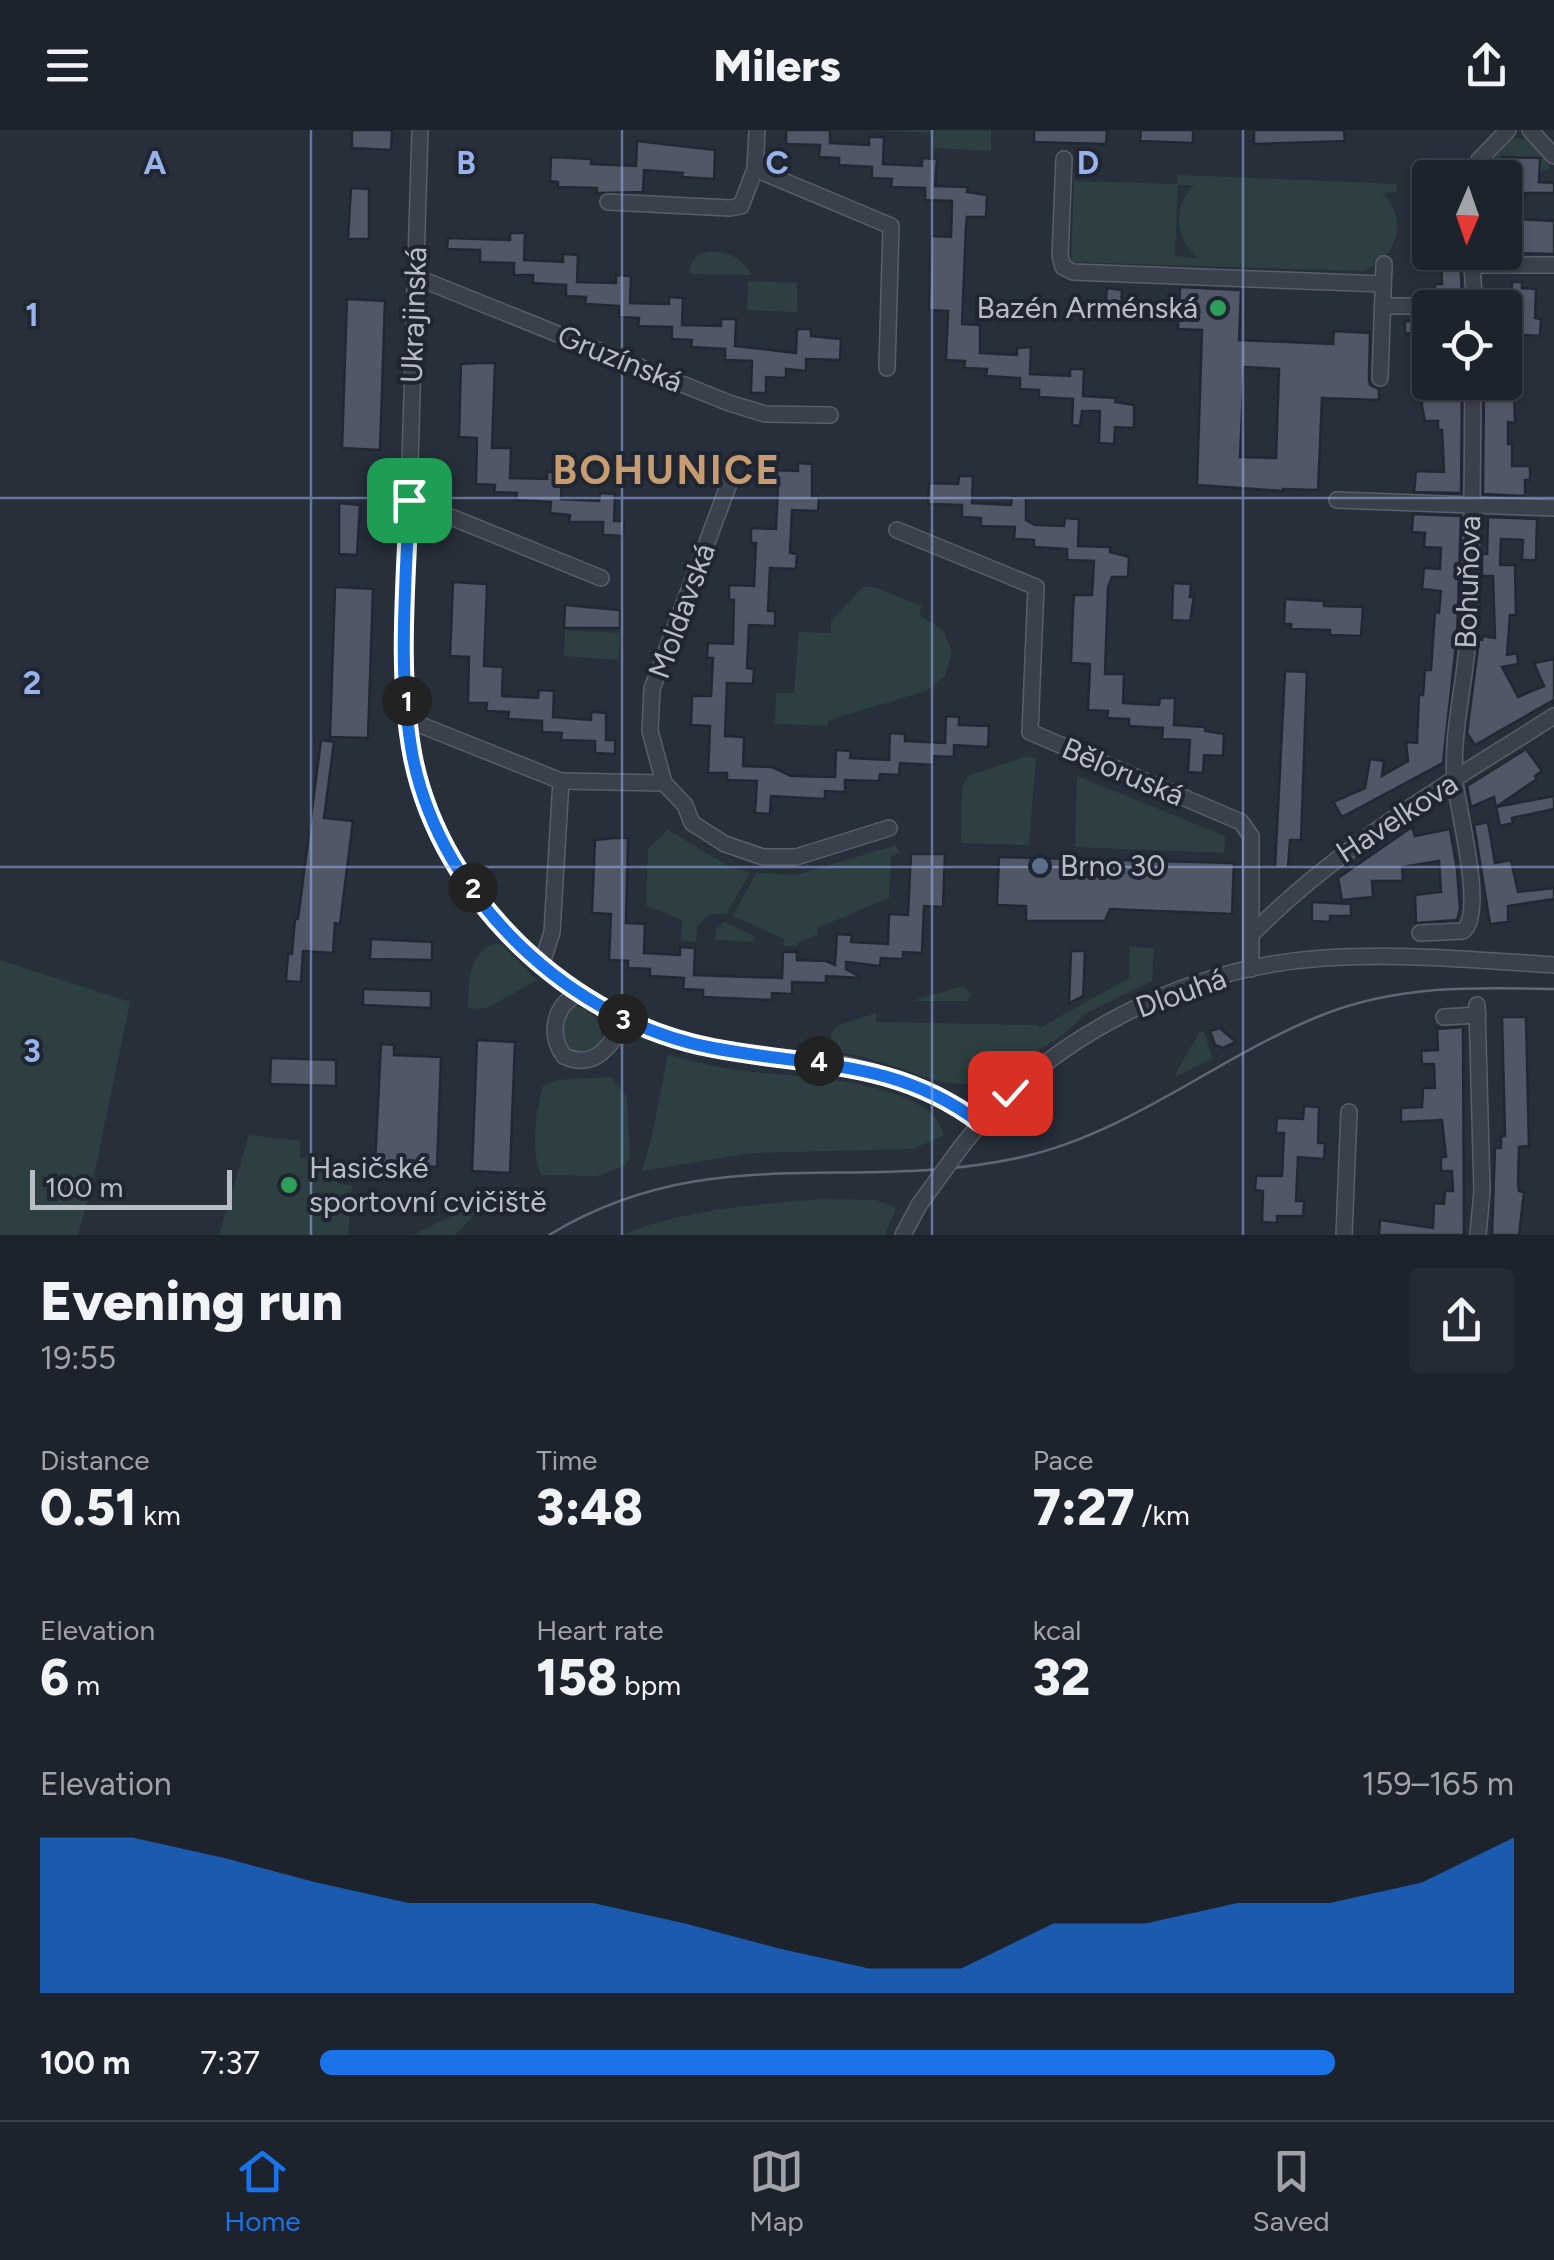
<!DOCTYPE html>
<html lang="en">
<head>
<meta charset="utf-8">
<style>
  body { margin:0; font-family:Figtree,sans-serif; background:#252b34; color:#f1f3f6; height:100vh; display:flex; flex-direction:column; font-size:38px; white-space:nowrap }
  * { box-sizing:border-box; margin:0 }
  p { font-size:32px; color:#a0a4a9 }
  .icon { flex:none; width:55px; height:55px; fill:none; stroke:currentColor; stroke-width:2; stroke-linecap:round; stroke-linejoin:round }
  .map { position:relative; height:1105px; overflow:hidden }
  .panel { display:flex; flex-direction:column; background:#1d232c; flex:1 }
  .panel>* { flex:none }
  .needle { width:65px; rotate:182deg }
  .buttons { position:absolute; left:1412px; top:30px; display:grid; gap:20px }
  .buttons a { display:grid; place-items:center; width:110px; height:110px; border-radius:10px; background:#1d232c; box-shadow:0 2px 8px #0004,0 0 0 2px #3b4048; font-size:50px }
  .scale { position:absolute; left:30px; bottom:25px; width:202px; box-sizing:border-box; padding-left:10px; border:5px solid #b7bcc7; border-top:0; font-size:28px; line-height:35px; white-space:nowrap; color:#b7bcc7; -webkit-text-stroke:8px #202631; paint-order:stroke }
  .pin { position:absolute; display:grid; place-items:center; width:85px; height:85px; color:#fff; margin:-42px; border-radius:20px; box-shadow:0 5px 15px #0006 }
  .km { position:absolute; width:50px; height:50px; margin:-25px; border-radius:50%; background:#222; color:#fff; font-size:28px; line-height:50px; text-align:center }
  .round { display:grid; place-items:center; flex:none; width:105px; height:105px; border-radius:10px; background:#252b34 }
  .summary { display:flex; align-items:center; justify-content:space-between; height:170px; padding:0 40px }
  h1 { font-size:55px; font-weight:800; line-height:75px }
  .metrics { display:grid; grid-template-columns:repeat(3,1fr); gap:15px; height:170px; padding:10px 40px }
  .metrics div { display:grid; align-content:center }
  .metrics b { font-size:50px; font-weight:800 }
  .metrics small { font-size:28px; font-weight:400 }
  .metrics p { font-size:28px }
  .chart { height:280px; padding:20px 40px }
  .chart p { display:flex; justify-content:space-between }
  .chart svg { width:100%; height:180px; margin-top:10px; fill:#1a73e8; opacity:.7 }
  ul { padding:0 40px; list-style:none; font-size:32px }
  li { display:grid; grid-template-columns:160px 120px 1fr; align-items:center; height:75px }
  li i { height:25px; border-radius:12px; background:#1a73e8 }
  header { display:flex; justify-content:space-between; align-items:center; height:130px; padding:0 40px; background:#1d232c; font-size:45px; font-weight:800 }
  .tab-bar { display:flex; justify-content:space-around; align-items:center; height:140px; border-top:2px solid #3b4048; background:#1d232c; font-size:28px; color:#a0a4a9 }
  .tab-bar a { display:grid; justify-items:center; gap:5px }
  .tab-bar .on { color:#1a73e8 }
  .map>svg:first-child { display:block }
  .green { fill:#2d3f40; fill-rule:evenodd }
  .building { fill:#515766; stroke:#222833; stroke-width:2.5; fill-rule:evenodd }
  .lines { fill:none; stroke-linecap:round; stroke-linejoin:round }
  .minor-casing { stroke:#595f6a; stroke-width:18 }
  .minor { stroke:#3b414c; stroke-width:15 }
  .tram { stroke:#5f6774; stroke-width:2.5 }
  .minor-bridge-casing { stroke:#595f6a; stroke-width:18; stroke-linecap:butt }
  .minor-bridge { stroke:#3b414c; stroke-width:15 }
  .route-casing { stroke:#fff; stroke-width:20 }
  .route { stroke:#1a73e8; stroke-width:12 }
  .grid { fill:none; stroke:#98b2eb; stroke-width:2.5; stroke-opacity:0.55 }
  .leisure-dot { fill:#2e9e5b; stroke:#202631; stroke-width:4 }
  .service-dot { fill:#5c6f8a; stroke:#202631; stroke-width:4 }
  .labels { text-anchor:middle; stroke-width:8; stroke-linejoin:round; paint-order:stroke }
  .poi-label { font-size:30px; fill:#b7bcc7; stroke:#202631; text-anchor:start }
  .street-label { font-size:30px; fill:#b7bcc7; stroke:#202631 }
  .district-label { font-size:40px; font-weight:bold; letter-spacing:2.5px; fill:#c89c71; stroke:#202631 }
  .grid-label { font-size:32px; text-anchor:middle; font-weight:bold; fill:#98b2eb; stroke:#202631; stroke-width:8; stroke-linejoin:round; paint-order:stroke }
</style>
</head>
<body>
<header><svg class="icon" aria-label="menu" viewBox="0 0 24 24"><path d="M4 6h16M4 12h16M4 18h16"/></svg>Milers<svg class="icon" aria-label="share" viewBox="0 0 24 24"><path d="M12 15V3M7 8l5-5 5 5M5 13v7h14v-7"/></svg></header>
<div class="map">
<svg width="1554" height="1105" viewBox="0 0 1554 1105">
  <rect width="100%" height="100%" fill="#272f3b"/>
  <g class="green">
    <polygon points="877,0 991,0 991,21 932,18 931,3"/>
    <polygon points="1512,8 1529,9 1550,32 1549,39 1539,42 1502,27 1495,36 1494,44 1486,43 1490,33"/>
    <path d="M1178,45l219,9 -1,8 -14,1c27,26 16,65 -19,78l-292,-9 3,-81 103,3zM1178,55h16c-22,21 -19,55 4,73l-23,-2z"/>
    <path d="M709,121c21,1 31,6 43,24l-63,-1c1,-13 7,-20 20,-23z"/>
    <polygon points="748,151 797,153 797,182 747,180"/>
    <polygon points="863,457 874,457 922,476 919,485 944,501 952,522 945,546 926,561 829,590 827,596 775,594 776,563 794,563 799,502 831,503 831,491"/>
    <polygon points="565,500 620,503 618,530 564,526"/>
    <polygon points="1027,626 1036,629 1029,715 961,713 962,657 968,646"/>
    <polygon points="1077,646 1218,703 1225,707 1224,723 1075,717"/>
    <polygon points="668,700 732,738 750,742 727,783 709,785 697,796 696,812 681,811 682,790 646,775 648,719"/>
    <polygon points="896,715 899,722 891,727 889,768 817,798 818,804 797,813 797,816 784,816 784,809 733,786 756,743 796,745"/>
    <polygon points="724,792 754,806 753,812 715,810 716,799"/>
    <path d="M495,813l7,2 35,35 -50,28 -19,1c1,-26 -1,-54 27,-66z"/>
    <path d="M1130,817l24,1 -2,33 -69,34c-12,16 -32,27 -49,39 -80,61 -110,11 -192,-1 -12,-8 -15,-15 -6,-27l40,-13v9l161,3 3,3 89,-50z"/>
    <polygon points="0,830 130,872 93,1050 78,1105 0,1105"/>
    <polygon points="964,856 971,864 967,871 912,871"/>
    <path d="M572,875c20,4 33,18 29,39l-13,9h-13c-16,-11 -16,-34 -3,-48z"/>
    <polygon points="1200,902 1204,902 1212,928 1176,947 1175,944"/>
    <path d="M668,924c25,8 50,13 76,17 47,6 186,7 200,64l-31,14 -162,4 -109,18 10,-35z"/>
    <path d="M611,947l16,20 3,60 -5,9 -29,10 -55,-1c-10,-24 -6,-63 2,-89l14,-6z"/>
    <polygon points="249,1005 300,1011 300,1028 338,1030 337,1054 352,1055 348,1105 219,1105"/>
    <polygon points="494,1065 455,1105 413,1105"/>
    <path d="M821,1069l55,1 20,8 -11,27h-263c63,-26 131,-30 199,-36z"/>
  </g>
  <g class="building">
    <polygon points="352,0 392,0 391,20 352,18"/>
    <polygon points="786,0 830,0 830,13 869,15 869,7 884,7 883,34 922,36 922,28 937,29 935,56 968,57 967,62 987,65 986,87 967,87 966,97 962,194 980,195 980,223 1017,225 1017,218 1031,217 1030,244 1070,246 1070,239 1084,239 1083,266 1116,268 1115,272 1134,275 1134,298 1115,297 1114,314 1099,313 1100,281 1082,281 1080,296 1072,295 1073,269 1039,267 1039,260 1020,259 1020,248 986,246 987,239 964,238 965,231 946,230 948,181 929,180 931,106 951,107 952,71 925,70 925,58 891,57 892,49 872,48 872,37 839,35 839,28 819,27 820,15 786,14"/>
    <polygon points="1034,0 1107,0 1106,14 1034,12"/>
    <polygon points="1141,0 1193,0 1193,13 1140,11"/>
    <polygon points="1254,0 1344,0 1345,11 1254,14"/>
    <polygon points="637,11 715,20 714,49 682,47 683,43 644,40 643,62 601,63 596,63 597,58 558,57 558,52 550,51 551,27 591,29 591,34 636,36"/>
    <polygon points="1502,27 1540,28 1539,52 1554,53 1554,63 1505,63 1505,48 1494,48 1495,36"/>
    <polygon points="351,58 369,59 369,109 348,109"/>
    <polygon points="1515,89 1554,91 1554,124 1513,123"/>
    <polygon points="510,103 525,103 524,130 563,132 563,124 578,125 577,152 616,153 616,145 631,146 630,173 669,174 669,167 683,168 682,195 721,196 721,189 736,189 735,216 796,223 797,199 811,199 811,206 841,209 840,230 806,229 806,241 786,239 786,248 766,247 766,263 751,263 752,231 725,230 725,219 691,217 692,210 672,209 672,197 638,196 639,188 619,187 619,176 585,174 586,167 566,166 566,155 533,153 533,145 514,145 514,133 480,132 480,120 447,119 448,108 510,110"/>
    <polygon points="1441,126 1460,126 1462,164 1435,165 1435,154 1442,154"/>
    <polygon points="1512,152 1522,152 1522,158 1536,159 1535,188 1541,189 1540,206 1522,205 1523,176 1511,175"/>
    <path d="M1180,157l61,3 -2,50 94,4 1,-13 36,2 -1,46 1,6 9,4v11l-57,-2 -4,92 -35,-1v2l-86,-6 5,-155 -24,-1zM1244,237l35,2 -3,89 -36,-1z"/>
    <polygon points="1107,158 1122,160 1121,179 1105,178"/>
    <polygon points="347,169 385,171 380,320 342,318"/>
    <polygon points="1405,191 1425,192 1424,204 1405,203"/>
    <polygon points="480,233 495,233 492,318 511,318 510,348 547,349 547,342 562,342 561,369 599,371 600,363 615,364 614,391 624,391 623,406 603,405 603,392 569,392 570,385 550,383 551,372 516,370 517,363 494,362 495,355 476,354 477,308 459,307 460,268 461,234"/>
    <polygon points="1440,252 1462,252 1461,363 1414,362 1416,341 1444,342 1442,300 1438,300 1438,291 1425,291 1422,277 1422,261 1437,262"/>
    <polygon points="1484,252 1507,252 1507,262 1514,262 1515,293 1508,292 1508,314 1512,314 1512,336 1530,336 1530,350 1525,350 1525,366 1483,364"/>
    <polygon points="798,333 812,334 812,366 819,366 818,381 792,380 790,423 797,424 796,439 770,438 768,481 775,481 775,496 749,495 747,538 754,539 753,554 727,553 725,606 744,607 743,636 772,637 791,646 835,647 836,620 851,621 850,628 889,630 890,603 905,604 905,611 945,613 946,586 959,587 959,595 989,596 988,617 954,615 954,627 934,626 934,635 900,633 899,645 880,644 879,651 845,650 845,662 825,661 825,669 771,666 770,684 755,683 757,651 727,650 727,643 708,643 710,596 691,595 692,566 711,566 713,528 707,528 708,513 733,514 734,470 729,470 729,455 754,456 756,413 751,413 751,398 776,399 778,355 773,355 773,340 798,341"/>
    <polygon points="959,346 973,346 972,373 1011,375 1012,367 1026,368 1026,390 1035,395 1064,396 1065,388 1079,389 1078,416 1110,417 1110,422 1129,427 1128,447 1112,447 1108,457 1105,544 1124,544 1123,573 1159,575 1160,568 1175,568 1174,595 1205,597 1205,601 1224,604 1223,626 1204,625 1203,643 1188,642 1190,610 1162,609 1163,598 1129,596 1129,589 1107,588 1108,581 1088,580 1090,534 1071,533 1073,479 1074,465 1092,465 1094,431 1067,430 1067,419 1034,417 1034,410 1014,409 1015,397 981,396 981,388 962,387 962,375 928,374 929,353 958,354"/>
    <polygon points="339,373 360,375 357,425 339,424"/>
    <polygon points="1413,384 1461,386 1457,506 1443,633 1342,687 1333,672 1365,658 1370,629 1384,631 1382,646 1408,631 1406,612 1417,613 1419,565 1423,565 1425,540 1431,540 1435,482 1439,483 1441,461 1422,459 1424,438 1440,439 1441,418 1424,417 1425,403 1412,402"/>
    <polygon points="1488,387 1537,389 1536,430 1522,430 1523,410 1501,409 1500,435 1515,435 1516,485 1510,485 1507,525 1517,523 1518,534 1502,537 1518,567 1544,556 1534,533 1554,529 1554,575 1552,571 1475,615 1467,603 1479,509 1482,510 1483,506 1495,508 1493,446 1482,446 1482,424 1487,424"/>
    <polygon points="453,452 487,454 484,536 503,537 502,566 538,568 539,560 554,561 553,587 591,590 591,582 606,583 606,610 615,610 615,624 595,623 595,611 561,610 562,603 542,602 542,591 508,589 509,582 486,581 487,573 468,573 469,527 450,526"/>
    <polygon points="1173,453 1191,454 1190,467 1194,467 1190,491 1172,490"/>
    <polygon points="335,457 373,459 368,608 330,607"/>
    <polygon points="1285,469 1324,471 1324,476 1363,477 1361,506 1330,505 1330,500 1291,499 1291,494 1284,494"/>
    <polygon points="565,475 620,480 620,498 564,498"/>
    <polygon points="1285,541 1307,542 1301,710 1290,710 1288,738 1275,738"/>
    <polygon points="321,610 334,612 324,688 353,691 340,794 335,793 333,823 303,821 301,852 286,851 288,824 292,824 295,789 298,789"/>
    <polygon points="1526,619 1542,641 1535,646 1537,649 1496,677 1494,667 1471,677 1467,656"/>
    <polygon points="1554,666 1554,679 1512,688 1513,693 1500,696 1496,677"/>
    <polygon points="1488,692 1495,733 1511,730 1518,762 1554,758 1554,769 1508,776 1508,792 1490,794 1474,695"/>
    <polygon points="1412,697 1415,706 1450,699 1457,739 1460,779 1457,790 1416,793 1415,765 1441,762 1439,731 1402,737 1403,751 1372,751 1373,767 1342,770 1338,748"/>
    <polygon points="614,708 628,708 626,793 645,794 644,823 680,825 680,817 695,818 694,845 782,848 783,822 797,822 797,830 826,831 835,835 837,804 852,805 851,812 888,814 889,784 908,785 911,724 945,724 943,777 924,776 922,823 903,822 903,829 881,828 880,836 846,832 846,839 862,848 826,846 826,853 792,852 792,864 772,863 772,870 703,867 703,860 683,859 684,848 650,846 650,839 628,838 628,831 609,830 611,784 592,783 593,758 595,710"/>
    <polygon points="999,727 1234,733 1232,784 1110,779 1105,791 1026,791 1026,776 997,775"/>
    <polygon points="1312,772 1351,774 1351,786 1330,786 1330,792 1312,791"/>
    <polygon points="371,809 432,812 432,830 370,829"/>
    <polygon points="1071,821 1085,821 1084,847 1083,866 1069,873"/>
    <polygon points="363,859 431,861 431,878 363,875"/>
    <polygon points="1502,887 1526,887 1529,1016 1519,1017 1518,1053 1519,1061 1524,1062 1519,1105 1492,1105 1495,1018 1501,1018 1501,1006 1505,1006"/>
    <polygon points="1463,897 1464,1105 1379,1105 1380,1090 1433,1098 1434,1073 1444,1074 1445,1061 1453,1061 1452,1041 1441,1041 1441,1027 1446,1027 1442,990 1401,992 1401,978 1422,977 1423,958 1435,958 1434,934 1422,934 1421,921 1438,920 1437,899"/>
    <polygon points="1220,898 1236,912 1223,918 1215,915 1210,901"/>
    <polygon points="477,910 515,912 510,1043 472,1041"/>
    <polygon points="381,914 394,915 394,925 441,927 437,1037 375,1034"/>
    <polygon points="271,928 336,930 336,956 270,954"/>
    <polygon points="1304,976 1319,977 1318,1013 1325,1013 1324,1029 1298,1027 1296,1071 1304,1071 1303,1086 1277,1086 1277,1093 1262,1092 1263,1061 1255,1060 1256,1046 1282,1046 1284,1003 1276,1003 1277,988 1303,989"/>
  </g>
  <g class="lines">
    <g class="minor-casing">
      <g id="minor">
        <path d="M420,0c-4,111 -6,221 -10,332 -3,97 -14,197 3,293 20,115 119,224 223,269 44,20 91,28 139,33 24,3 50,3 75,9 46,11 92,28 130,57"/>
        <polyline points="757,0 755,39 891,96 887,238"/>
        <polyline points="1530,0 1554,26"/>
        <polyline points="1064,29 1060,126 1063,137 1073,142 1383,154"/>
        <polyline points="1469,48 1479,30 1508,0"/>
        <polyline points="608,72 730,78 741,76 755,39"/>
        <polyline points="1471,122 1475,178"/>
        <polyline points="1472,135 1554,135"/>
        <polyline points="416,147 729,273 765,284 830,285"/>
        <polyline points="1383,176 1475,176"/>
        <polyline points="1380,248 1384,134"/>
        <polyline points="730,351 652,559 650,601 664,653 685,675 692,693 725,714 763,727 796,727 889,698"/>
        <polyline points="409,370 601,448"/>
        <polyline points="1337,370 1554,378"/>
        <polyline points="897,400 1036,457 1030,602 1241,692 1251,706 1251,839"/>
        <polyline points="408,590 561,651 552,802 541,836"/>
        <polyline points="561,651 664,653"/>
        <path d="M1420,803l43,-2c23,-18 -5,-120 -8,-149 -4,-48 10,-97 13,-145 5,-85 4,-170 5,-255"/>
        <path d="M1251,805c89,-91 197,-151 303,-219"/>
        <path d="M580,863c-26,11 -32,41 -16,63 32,15 47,-12 62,-36"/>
        <polyline points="1477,875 1482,1061 1478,1105"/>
        <polyline points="1444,887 1478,885"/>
        <path d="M961,1017c85,-110 225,-180 363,-189 76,-5 155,2 230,7"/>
        <polyline points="903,1105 919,1075"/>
        <polyline points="1344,1105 1349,982"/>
      </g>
    </g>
    <use href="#minor" class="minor"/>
    <path class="tram" d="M549,1105c162,-98 304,-40 473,-78 110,-25 197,-101 300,-142 76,-30 152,-28 232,-26"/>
    <g class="minor-bridge-casing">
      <polyline id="minor-bridge" points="919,1075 961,1017"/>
    </g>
    <use href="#minor-bridge" class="minor-bridge"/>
  </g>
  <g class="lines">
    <g class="route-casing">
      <path id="route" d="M409,370c-3,85 -12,174 4,258 29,142 159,264 300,290 97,19 183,11 267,75l30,-30"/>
    </g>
    <use href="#route" class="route"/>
  </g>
  <path class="grid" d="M311,0v1105M622,0v1105M932,0v1105M1243,0v1105M0,368h1554M0,737h1554"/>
  <g class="leisure-dot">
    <circle cx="1218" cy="178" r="10"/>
    <circle cx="289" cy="1055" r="10"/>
  </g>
  <circle class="service-dot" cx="1040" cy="736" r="10"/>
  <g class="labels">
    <g class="poi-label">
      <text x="1198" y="188" text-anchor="end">Bazén Arménská</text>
      <text x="1060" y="746">Brno 30</text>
      <text x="309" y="1048">Hasičské<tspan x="309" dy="34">sportovní cvičiště</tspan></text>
    </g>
    <g class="street-label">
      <text transform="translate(414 185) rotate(-88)" y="10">Ukrajinská</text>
      <text transform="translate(620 229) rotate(22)" y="10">Gruzínská</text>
      <text transform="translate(1468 452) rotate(-88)" y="10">Bohuňova</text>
      <text transform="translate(682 481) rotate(-70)" y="10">Moldavská</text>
      <text transform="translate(1123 642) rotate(23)" y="10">Běloruská</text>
      <text transform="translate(1397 688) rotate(-33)" y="10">Havelkova</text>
      <text transform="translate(1181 863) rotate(-20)" y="10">Dlouhá</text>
    </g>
    <g class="district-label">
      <text x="667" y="354">BOHUNICE</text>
    </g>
  </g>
  <g class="grid-label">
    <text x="155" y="44">A</text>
    <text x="466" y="44">B</text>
    <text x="777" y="44">C</text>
    <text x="1088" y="44">D</text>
    <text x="32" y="196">1</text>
    <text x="32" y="564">2</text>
    <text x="32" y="932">3</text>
  </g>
</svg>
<div class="buttons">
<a><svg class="needle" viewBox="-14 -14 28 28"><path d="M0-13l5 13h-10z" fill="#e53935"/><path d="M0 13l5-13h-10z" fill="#a0a4a9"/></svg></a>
<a><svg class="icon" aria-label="locate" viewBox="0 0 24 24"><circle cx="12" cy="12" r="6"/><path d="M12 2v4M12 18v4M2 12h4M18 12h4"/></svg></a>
</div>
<div class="scale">100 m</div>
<div class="pin" style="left:409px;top:370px;background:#1e9e55"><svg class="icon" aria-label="arrive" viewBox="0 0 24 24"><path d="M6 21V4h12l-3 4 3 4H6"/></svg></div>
<div class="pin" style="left:1010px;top:963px;background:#d93025"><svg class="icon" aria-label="check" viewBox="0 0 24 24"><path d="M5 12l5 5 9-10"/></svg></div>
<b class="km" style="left:407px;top:571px">1</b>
<b class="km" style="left:473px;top:758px">2</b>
<b class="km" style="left:623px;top:889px">3</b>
<b class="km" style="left:819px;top:931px">4</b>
</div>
<section class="panel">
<div class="summary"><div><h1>Evening run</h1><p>19:55</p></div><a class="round"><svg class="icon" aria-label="share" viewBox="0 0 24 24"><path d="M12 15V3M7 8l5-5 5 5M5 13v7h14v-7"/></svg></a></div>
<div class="metrics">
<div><p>Distance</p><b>0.51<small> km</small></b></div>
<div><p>Time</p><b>3:48</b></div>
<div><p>Pace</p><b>7:27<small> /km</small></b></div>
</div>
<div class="metrics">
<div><p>Elevation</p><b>6<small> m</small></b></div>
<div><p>Heart rate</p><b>158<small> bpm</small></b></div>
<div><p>kcal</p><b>32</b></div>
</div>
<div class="chart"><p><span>Elevation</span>159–165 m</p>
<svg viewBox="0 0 160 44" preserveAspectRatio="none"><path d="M0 44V6L10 6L20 11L30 17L40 22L50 22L60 22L70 27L80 33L90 38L100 38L110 27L120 27L130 22L140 22L150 17L160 6V44z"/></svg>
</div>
<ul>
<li><b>100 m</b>7:37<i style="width:85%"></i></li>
</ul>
</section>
<nav class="tab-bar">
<a class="on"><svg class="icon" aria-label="home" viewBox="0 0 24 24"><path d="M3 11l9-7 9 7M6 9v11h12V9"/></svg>Home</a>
<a><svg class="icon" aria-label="map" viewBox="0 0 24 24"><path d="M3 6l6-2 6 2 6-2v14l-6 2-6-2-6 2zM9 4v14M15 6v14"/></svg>Map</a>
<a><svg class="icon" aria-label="saved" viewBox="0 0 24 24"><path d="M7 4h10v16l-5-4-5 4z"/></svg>Saved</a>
</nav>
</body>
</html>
